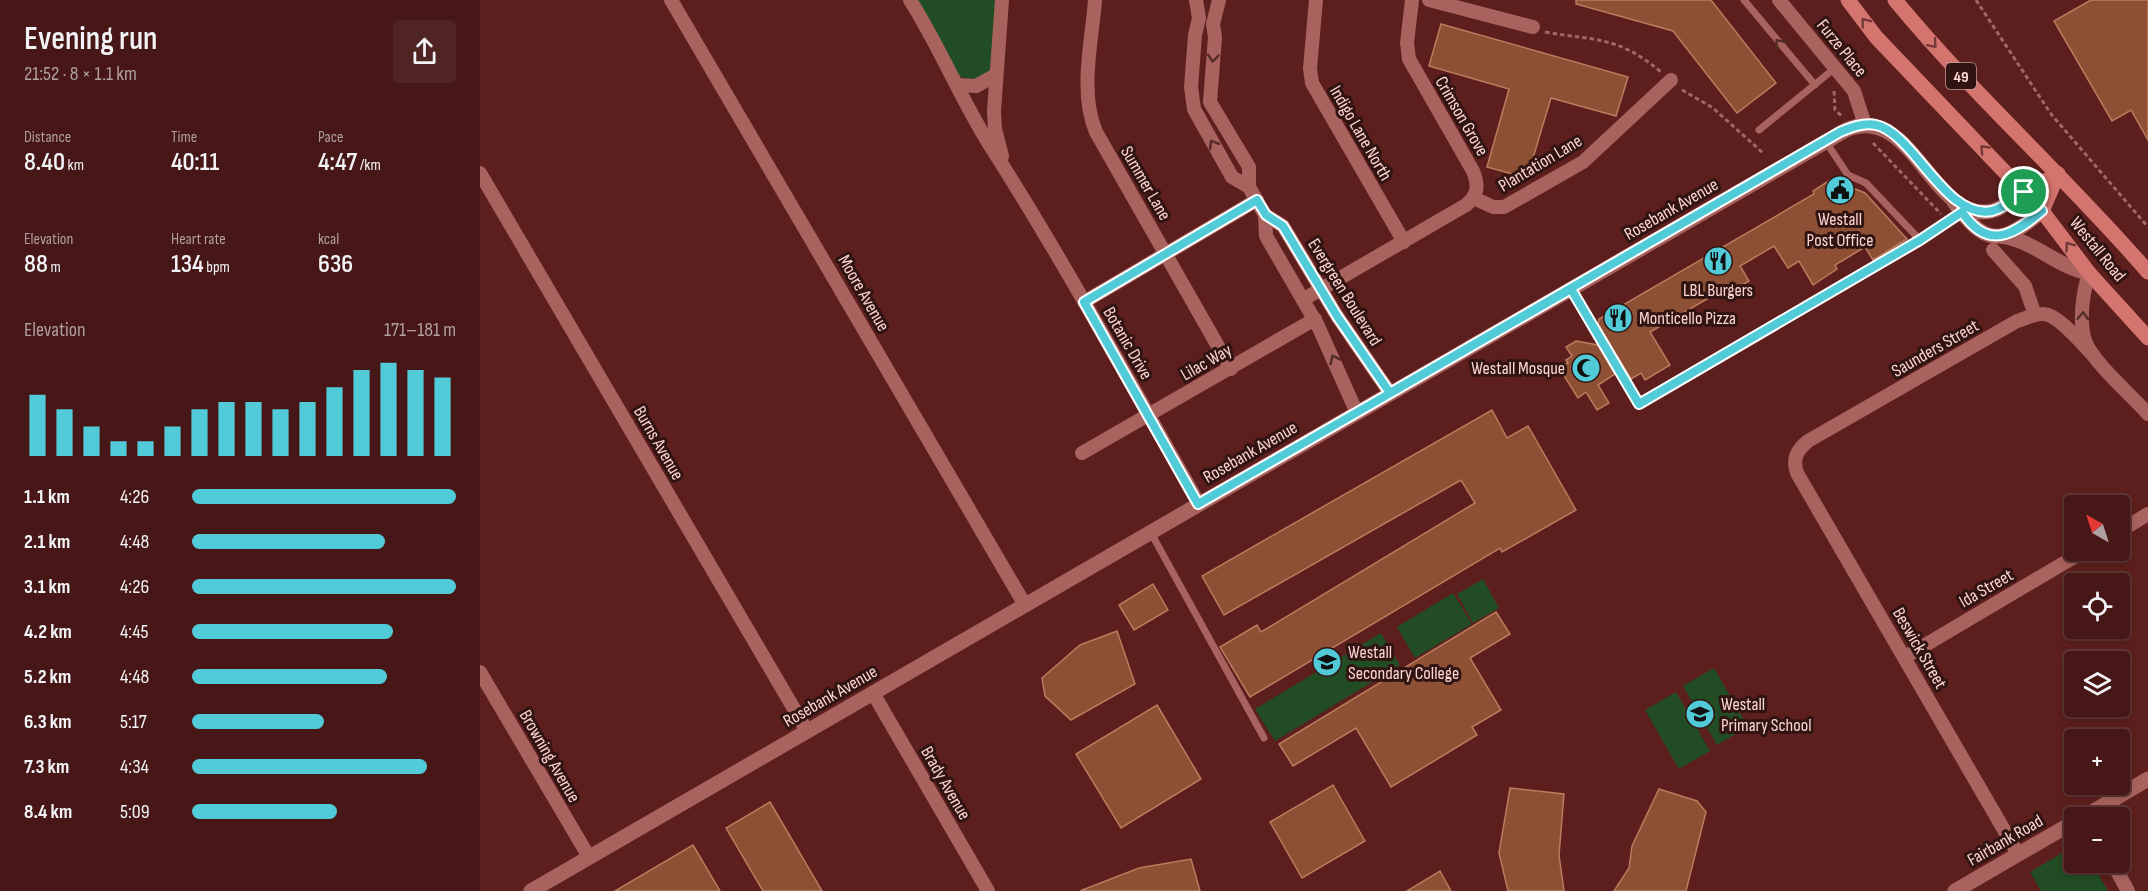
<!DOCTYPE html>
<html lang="en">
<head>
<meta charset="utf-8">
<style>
  body { margin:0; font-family:"Sofia Sans Condensed",sans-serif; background:#502423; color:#f1f3f6; height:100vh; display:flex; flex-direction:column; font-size:22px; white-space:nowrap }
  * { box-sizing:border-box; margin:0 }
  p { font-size:20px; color:#b09fa1 }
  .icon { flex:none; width:33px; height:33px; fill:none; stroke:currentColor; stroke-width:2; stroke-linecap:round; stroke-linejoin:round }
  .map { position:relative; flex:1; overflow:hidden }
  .sheet { display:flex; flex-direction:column; background:#461716; width:480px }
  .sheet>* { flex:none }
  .needle { width:39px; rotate:321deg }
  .fabs { position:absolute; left:1584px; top:495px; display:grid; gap:12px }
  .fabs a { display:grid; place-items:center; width:66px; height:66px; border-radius:6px; background:#461716; box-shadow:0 3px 9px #0003,0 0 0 2px #5e3635; font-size:30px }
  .pin { position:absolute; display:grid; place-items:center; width:51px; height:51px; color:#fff; margin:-26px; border:3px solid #fff; border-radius:50%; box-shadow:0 2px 6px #0007 }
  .round { display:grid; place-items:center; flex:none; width:63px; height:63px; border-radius:6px; background:#502423 }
  .headline { display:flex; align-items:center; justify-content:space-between; height:102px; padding:0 24px }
  h1 { font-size:33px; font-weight:600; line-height:45px }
  .stats { display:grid; grid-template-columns:repeat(3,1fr); gap:9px; height:102px; padding:6px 24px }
  .stats div { display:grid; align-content:center }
  .stats b { font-size:26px; font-weight:600 }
  .stats small { font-size:16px; font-weight:400 }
  .stats p { font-size:16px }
  .chart { height:168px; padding:12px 24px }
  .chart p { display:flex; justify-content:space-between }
  .chart svg { width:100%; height:108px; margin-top:6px; stroke:#52cbd8; stroke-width:6 }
  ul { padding:0 24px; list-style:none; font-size:20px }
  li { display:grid; grid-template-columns:96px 72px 1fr; align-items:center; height:45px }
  li i { height:15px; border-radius:8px; background:#52cbd8 }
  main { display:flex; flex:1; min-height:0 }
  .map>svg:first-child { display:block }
  .green { fill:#224d24 }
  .building { fill:#8d5034; stroke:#bb7b5d; stroke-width:1.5 }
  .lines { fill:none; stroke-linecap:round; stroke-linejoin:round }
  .path { stroke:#9d6866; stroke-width:3; stroke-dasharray:4.5 3; stroke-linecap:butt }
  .service { stroke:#a9635e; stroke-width:7 }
  .minor { stroke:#a9635e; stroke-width:14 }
  .tertiary { stroke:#a9635e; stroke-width:15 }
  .secondary { stroke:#a9635e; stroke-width:15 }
  .primary { stroke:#d4746e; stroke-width:15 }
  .oneway { stroke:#723a37 }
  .oneway2 { stroke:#542c29 }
  .route-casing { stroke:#fff; stroke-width:12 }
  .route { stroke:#52cbd8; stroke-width:8 }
  .labels { text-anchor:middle; stroke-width:6; stroke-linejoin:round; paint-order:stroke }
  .shield { fill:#301412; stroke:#c09b98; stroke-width:1.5 }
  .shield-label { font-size:16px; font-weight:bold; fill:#fdd5d1 }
  .street-label { font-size:18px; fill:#fdd5d1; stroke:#301412 }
  .poi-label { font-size:18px; fill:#fdd5d1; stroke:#301412; text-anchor:start }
</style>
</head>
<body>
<main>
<section class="sheet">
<div class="headline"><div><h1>Evening run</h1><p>21:52 · 8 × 1.1 km</p></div><a class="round"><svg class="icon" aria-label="share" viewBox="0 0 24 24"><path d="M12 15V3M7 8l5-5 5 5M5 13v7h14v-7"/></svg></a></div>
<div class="stats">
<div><p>Distance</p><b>8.40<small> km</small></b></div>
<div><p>Time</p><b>40:11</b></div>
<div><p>Pace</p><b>4:47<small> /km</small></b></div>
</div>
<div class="stats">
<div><p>Elevation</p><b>88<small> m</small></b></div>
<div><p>Heart rate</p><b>134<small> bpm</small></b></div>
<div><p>kcal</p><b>636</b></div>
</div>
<div class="chart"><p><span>Elevation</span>171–181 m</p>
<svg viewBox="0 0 160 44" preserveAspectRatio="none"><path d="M5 44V19M15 44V25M25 44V32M35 44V38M45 44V38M55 44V32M65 44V25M75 44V22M85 44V22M95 44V25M105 44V22M115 44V16M125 44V9M135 44V6M145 44V9M155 44V12"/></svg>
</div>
<ul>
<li><b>1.1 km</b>4:26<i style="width:100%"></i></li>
<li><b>2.1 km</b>4:48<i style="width:73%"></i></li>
<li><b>3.1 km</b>4:26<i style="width:100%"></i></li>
<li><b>4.2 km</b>4:45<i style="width:76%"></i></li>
<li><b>5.2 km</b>4:48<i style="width:74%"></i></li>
<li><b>6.3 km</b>5:17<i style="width:50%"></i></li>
<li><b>7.3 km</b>4:34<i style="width:89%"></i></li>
<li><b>8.4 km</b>5:09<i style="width:55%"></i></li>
</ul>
</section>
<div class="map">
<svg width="1668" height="891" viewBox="0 0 1668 891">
  <rect width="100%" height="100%" fill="#5d1f1d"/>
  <g class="green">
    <polygon points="434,0 518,0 510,71 496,81 479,76"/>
    <polygon points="1003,579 1019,608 993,623 977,594"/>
    <polygon points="973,593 992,624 935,658 917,627"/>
    <polygon points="901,633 920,665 795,741 775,709"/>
    <polygon points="1234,668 1268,727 1237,745 1203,686"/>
    <polygon points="1196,692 1230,751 1199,769 1165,710"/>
    <polygon points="1594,846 1594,862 1612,863 1628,891 1561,891 1550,872"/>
  </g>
  <g class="building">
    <polygon points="1096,0 1231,0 1296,83 1257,113 1193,31 1096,4"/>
    <polygon points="1611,0 1668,0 1668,140 1651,110 1632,121 1574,21"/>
    <polygon points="961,24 1148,77 1136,116 1071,98 1047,178 1007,167 1029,89 949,66"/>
    <polygon points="1355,177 1368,186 1385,193 1427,239 1393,260 1385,247 1355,265 1357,269 1333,285 1319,261 1308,268 1294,246 1260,266 1269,281 1242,297 1239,292 1170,332 1190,365 1165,380 1161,373 1151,379 1118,324 1119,319 1334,194 1333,191"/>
    <polygon points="1096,341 1118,345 1135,374 1118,385 1129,403 1117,410 1106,392 1098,398 1081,371 1084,370 1082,366 1088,363 1086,360 1092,356 1086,347"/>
    <polygon points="1012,410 1027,438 1048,426 1096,510 1022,552 1020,548 770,697 740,647 777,625 781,632 995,503 981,480 744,615 722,576"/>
    <polygon points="673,584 688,610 654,630 639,605"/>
    <polygon points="1016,612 1030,634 990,658 1021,710 992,727 997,735 911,787 876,728 813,766 799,744"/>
    <polygon points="637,631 655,684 591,720 565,696 562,678 600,645"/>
    <polygon points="677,705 721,779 641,828 596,754"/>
    <polygon points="853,785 885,841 822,878 790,822"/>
    <polygon points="1030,788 1084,794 1079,855 1084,891 1028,891 1019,853"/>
    <polygon points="1179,789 1217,801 1226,812 1206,891 1134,891 1149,868 1152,846"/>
    <polygon points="290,802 342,891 283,891 246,828"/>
    <polygon points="213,845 240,891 135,891"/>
    <polygon points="711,859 720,891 600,891 659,868"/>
    <polygon points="960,871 971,891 927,891"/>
  </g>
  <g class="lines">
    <g class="path">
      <polyline points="1496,0 1571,114 1668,227"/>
      <path d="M1065,32c52,9 73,4 116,40"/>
      <polyline points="1202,90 1233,108 1283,153"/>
      <polyline points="1354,91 1355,110 1363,117"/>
      <polyline points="1393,143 1461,214"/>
    </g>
    <g class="service">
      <polyline points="1264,0 1335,85"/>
      <polyline points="1279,130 1355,68"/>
      <polyline points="1346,142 1368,175 1386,183 1440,240"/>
      <polyline points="1091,289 1159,403 1440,240 1481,213"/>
      <polyline points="671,533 784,738"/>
    </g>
    <g class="minor">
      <polyline points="191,0 545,605"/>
      <path d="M430,0c30,47 51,100 81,147 74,116 140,238 208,357"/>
      <polyline points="522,0 514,111 515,129 522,156"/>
      <path d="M615,0c-3,42 -16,92 1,132l135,237"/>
      <polyline points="716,0 719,18 715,35 711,87 714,109 752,177 769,187"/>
      <polyline points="739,0 733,24 735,37 730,102 769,167 769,187 785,215 786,236 838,326 877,413"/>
      <polyline points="836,0 830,68 832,83 924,242"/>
      <polyline points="949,0 1053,27"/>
      <polyline points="1299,0 1374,91 1385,125"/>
      <polyline points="478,85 496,86 516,75"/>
      <polyline points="0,173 327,731"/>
      <polyline points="994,198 1013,207 1024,207 1103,162 1191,80"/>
      <polyline points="785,215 803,226 857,316 910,393"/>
      <polyline points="1513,250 1545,286 1555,315"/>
      <path d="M1609,273c-6,19 -11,51 -3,70 8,20 46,53 62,71"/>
      <path d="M824,299l162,-94c12,-10 13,-19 7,-34l-64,-112 -2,-16 5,-43"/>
      <polyline points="604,302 777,200"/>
      <polyline points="602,453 835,319"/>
      <polyline points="1640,531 1668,514"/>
      <polyline points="1425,657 1606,550"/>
      <polyline points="0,672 109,857"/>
      <polyline points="393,693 508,891"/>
      <path d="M1538,854l-221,-381c-5,-14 0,-23 11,-32l209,-120c9,-2 17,-8 27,-7 15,1 39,31 50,42"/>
      <polyline points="1632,862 1648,891"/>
    </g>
    <g class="tertiary">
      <path d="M1474,202c32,45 47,43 88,9"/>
      <path d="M1521,236c32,4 56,31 88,37"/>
      <path d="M51,891l1315,-761c67,-29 86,94 146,81 12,-3 23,-13 32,-19"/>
    </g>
    <g class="secondary">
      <polyline points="1602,818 1668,779"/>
      <polyline points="1475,891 1594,822"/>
    </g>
    <g class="primary">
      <polyline points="1368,0 1396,37 1562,211 1609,273 1668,338"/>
      <path d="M1415,0c79,96 172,178 253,272"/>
      <polyline points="1544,192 1578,174"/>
      <polyline points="1562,211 1578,174"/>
    </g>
  </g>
  <defs><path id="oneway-chevron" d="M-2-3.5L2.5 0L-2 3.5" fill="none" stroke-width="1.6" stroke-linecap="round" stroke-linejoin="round" transform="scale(1.5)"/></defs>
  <g class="oneway">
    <use href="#oneway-chevron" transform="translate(1385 22) rotate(-128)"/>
    <use href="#oneway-chevron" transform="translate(1453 44) rotate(49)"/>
    <use href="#oneway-chevron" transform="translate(1504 149) rotate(-133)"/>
    <use href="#oneway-chevron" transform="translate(1589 246) rotate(-126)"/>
  </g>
  <g class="oneway2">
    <use href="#oneway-chevron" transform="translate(1299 43) rotate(-130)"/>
    <use href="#oneway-chevron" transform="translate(733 58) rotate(95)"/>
    <use href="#oneway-chevron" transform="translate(733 144) rotate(-120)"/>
    <use href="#oneway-chevron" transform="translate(1603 316) rotate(-87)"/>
    <use href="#oneway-chevron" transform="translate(854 359) rotate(-116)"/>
  </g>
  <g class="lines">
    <g class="route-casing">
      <path id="route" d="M1544,192c-9,6 -20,16 -32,19 -47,9 -78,-78 -116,-86 -12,-3 -25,2 -36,7l-450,261 -53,-77 -54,-90 -17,-11 -9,-15 -173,102 114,202 373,-215 68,115 281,-164 42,-28c26,39 51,23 80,-1l-18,-19"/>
    </g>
    <use href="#route" class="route"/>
  </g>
  <defs>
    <g id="civic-disc" transform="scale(1.5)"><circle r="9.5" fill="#52cbd8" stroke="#301412"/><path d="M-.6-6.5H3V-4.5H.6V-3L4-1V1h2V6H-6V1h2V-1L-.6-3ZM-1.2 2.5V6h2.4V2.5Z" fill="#111"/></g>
    <g id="restaurant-disc" transform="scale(1.5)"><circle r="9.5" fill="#52cbd8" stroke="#301412"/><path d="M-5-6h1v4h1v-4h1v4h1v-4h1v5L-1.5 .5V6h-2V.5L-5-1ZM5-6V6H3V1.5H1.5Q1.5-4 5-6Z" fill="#111"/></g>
    <g id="mosque-disc" transform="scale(1.5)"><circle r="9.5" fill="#52cbd8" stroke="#301412"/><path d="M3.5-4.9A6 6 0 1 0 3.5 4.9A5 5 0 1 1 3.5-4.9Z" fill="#111"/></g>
    <g id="school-disc" transform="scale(1.5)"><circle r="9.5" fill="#52cbd8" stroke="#301412"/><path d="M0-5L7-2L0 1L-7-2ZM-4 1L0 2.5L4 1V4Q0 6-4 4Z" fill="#111"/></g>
  </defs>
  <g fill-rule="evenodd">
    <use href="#civic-disc" x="1360" y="190"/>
    <use href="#restaurant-disc" x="1238" y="261"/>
    <use href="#restaurant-disc" x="1138" y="318"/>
    <use href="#mosque-disc" x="1106" y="368"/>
    <use href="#school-disc" x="847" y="662"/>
    <use href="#school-disc" x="1220" y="714"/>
  </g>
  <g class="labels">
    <rect class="shield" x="1466" y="63" width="30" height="26" rx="4.5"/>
    <g class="shield-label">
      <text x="1481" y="82">49</text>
    </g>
    <g class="street-label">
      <text transform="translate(1362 48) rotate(51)" y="6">Furze Place</text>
      <text transform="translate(982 116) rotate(60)" y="6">Crimson Grove</text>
      <text transform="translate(881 133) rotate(60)" y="6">Indigo Lane North</text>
      <text transform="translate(1060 163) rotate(-31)" y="6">Plantation Lane</text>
      <text transform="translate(666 183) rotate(60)" y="6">Summer Lane</text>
      <text transform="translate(1191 209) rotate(-30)" y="6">Rosebank Avenue</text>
      <text transform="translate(1618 249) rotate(51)" y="6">Westall Road</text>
      <text transform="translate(865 292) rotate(58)" y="6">Evergreen Boulevard</text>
      <text transform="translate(384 293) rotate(60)" y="6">Moore Avenue</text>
      <text transform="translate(648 343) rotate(60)" y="6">Botanic Drive</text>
      <text transform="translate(1455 348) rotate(-30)" y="6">Saunders Street</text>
      <text transform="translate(726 362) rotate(-30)" y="6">Lilac Way</text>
      <text transform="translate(179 443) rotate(60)" y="6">Burns Avenue</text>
      <text transform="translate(770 452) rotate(-30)" y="6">Rosebank Avenue</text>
      <text transform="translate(1506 588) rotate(-30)" y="6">Ida Street</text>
      <text transform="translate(1440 648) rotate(60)" y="6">Beswick Street</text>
      <text transform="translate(350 696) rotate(-30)" y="6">Rosebank Avenue</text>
      <text transform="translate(70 756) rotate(60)" y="6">Browning Avenue</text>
      <text transform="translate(466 783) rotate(60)" y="6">Brady Avenue</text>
      <text transform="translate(1525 840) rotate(-30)" y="6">Fairbank Road</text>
    </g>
    <g class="poi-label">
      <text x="1360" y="225" text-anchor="middle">Westall<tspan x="1360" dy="21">Post Office</tspan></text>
      <text x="1238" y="296" text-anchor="middle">LBL Burgers</text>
      <text x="1159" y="324">Monticello Pizza</text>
      <text x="1085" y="374" text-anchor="end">Westall Mosque</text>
      <text x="868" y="658">Westall<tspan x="868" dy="21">Secondary College</tspan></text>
      <text x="1241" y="710">Westall<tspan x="1241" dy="21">Primary School</tspan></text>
    </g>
  </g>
</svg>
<div class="fabs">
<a><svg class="needle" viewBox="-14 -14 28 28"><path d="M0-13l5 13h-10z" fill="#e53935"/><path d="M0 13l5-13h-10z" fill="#b09fa1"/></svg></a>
<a><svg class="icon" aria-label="locate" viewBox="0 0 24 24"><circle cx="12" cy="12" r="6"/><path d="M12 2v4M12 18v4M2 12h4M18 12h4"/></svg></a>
<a><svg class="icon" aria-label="layers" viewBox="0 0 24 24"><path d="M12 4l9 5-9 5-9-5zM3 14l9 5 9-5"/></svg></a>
<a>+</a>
<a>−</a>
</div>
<div class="pin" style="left:1544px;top:192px;background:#1e9e55"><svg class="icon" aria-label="arrive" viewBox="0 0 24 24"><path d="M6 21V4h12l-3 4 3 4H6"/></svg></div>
</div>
</main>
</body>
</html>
